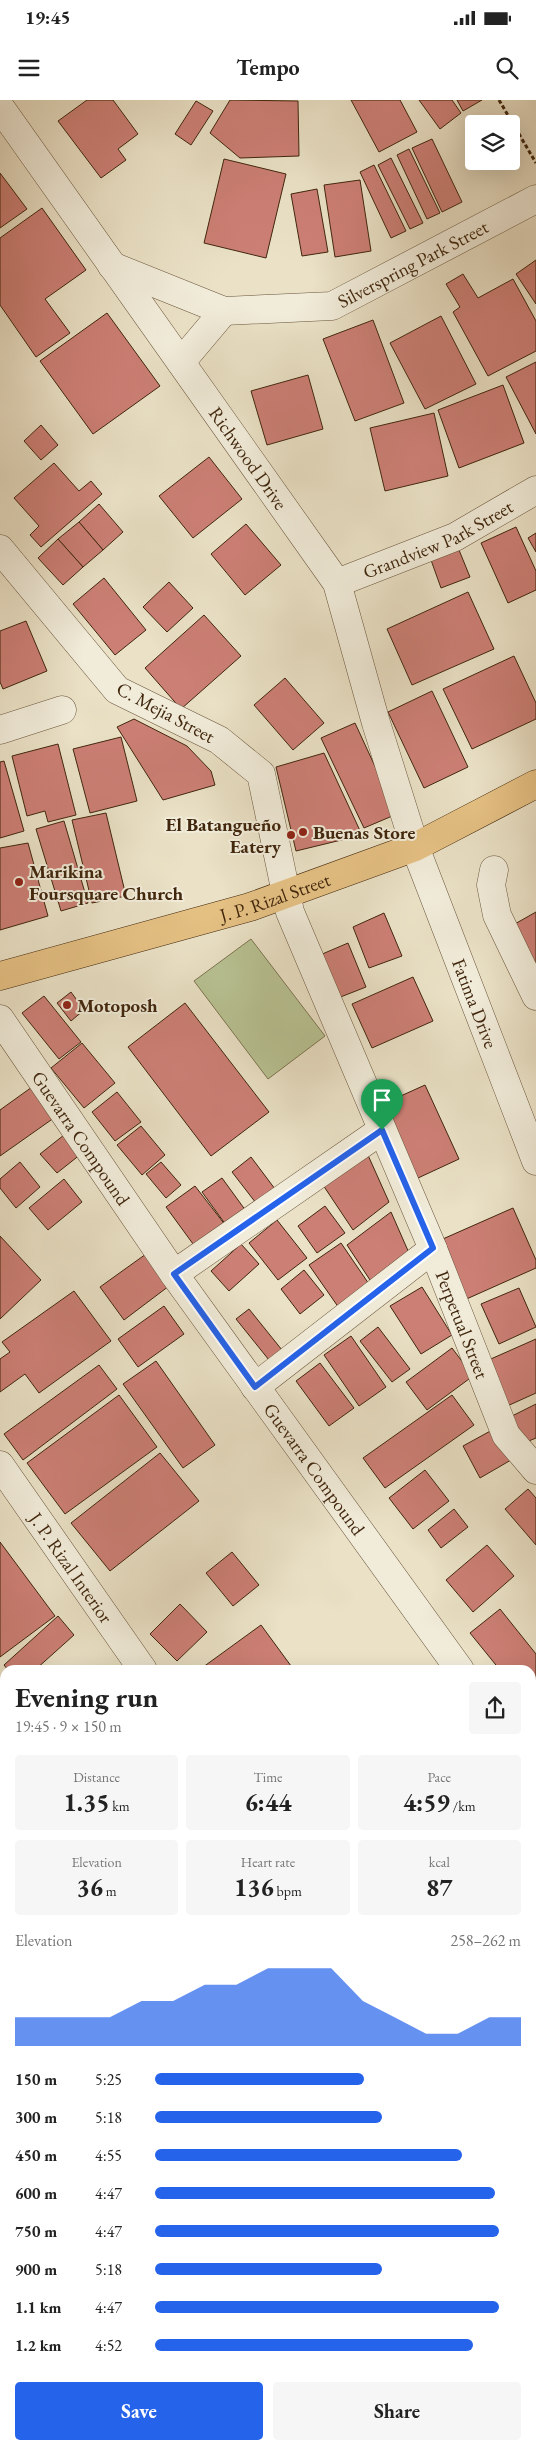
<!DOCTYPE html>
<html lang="en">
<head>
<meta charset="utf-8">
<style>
  body { margin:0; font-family:"EB Garamond",serif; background:#f6f6f6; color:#222; height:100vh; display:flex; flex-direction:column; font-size:19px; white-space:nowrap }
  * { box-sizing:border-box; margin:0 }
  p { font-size:16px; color:#767676 }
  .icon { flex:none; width:28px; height:28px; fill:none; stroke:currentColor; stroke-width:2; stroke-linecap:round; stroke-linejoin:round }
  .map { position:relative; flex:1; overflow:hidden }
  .sheet { position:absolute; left:0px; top:1565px; width:536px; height:785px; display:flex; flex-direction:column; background:#fff; border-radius:15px 15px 0 0; box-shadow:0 5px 20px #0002 }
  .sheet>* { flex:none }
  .tools { position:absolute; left:465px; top:15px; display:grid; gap:10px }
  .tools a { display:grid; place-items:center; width:55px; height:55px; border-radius:5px; background:#fff; box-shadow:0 5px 20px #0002; font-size:25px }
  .pin { position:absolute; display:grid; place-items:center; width:42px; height:42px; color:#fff; margin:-51px -21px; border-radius:50% 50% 50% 0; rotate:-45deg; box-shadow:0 0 5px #0007 }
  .pin .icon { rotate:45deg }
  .round { display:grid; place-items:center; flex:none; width:52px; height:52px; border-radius:5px; background:#f6f6f6 }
  .summary { display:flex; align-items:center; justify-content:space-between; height:85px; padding:0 15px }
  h1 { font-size:28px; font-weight:700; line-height:38px }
  .figures { display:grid; grid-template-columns:repeat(3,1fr); gap:8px; height:85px; padding:5px 15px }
  .figures div { display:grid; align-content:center; border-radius:5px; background:#f6f6f6; text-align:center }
  .figures b { font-size:25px; font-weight:700 }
  .figures small { font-size:14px; font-weight:400 }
  .figures p { font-size:14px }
  .chart { height:140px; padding:10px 15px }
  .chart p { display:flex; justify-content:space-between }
  .chart svg { width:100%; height:90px; margin-top:5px; fill:#2563eb; opacity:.7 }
  .primary-button { display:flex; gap:10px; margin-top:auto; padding:10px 15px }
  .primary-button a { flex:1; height:58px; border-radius:5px; background:#2563eb; color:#fff; font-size:20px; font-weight:700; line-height:58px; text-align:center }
  .primary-button a+a { background:#f6f6f6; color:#222 }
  ul { padding:0 15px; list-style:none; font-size:16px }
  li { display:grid; grid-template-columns:80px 60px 1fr; align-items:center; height:38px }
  li i { height:12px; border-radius:6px; background:#2563eb }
  .status { display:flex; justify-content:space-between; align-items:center; height:35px; padding:0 25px; background:#fff; direction:ltr }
  .status svg { height:14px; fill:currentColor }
  header { display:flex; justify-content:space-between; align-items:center; height:65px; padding:0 15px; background:#fff; font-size:22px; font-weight:700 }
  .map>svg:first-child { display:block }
  .green { fill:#b8c293; stroke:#7c7450 }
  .building { fill:#cc7f75; stroke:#40260d }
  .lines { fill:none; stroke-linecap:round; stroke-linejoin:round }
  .minor-casing { stroke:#6a553b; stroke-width:29 }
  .major-casing { stroke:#40260d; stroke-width:29 }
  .path { stroke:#40260d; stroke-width:3; stroke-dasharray:4 2.5; stroke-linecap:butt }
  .minor { stroke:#f1ecda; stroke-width:28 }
  .major { stroke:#e5c083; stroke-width:28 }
  .route-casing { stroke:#fff; stroke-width:10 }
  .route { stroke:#2563eb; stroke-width:6 }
  .poi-dot { fill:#8f2418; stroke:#f1ecda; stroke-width:2 }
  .labels { text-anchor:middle; stroke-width:4; stroke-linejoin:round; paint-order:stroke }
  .street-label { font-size:19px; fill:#40260d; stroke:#f1ecda }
  .poi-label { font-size:19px; font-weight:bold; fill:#40260d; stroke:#f1ecda; text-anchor:start }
</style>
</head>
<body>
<div class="status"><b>19:45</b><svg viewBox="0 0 49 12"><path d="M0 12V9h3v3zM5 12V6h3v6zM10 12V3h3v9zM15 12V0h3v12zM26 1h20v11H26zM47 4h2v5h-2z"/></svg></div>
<header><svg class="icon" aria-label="menu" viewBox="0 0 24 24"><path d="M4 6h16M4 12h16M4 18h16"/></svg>Tempo<svg class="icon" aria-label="search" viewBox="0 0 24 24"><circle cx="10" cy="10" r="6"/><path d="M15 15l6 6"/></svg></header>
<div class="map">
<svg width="536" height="2350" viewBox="0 0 536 2350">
  <rect width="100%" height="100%" fill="#eae1c6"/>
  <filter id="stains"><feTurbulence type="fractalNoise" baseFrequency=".004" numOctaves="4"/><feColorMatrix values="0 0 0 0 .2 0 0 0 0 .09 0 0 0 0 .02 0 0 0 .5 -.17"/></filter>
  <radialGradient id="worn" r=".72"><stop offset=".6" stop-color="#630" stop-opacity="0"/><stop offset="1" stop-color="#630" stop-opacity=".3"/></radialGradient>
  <g class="green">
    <polygon points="251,839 325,936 268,979 194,881"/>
    <polygon points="126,2345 230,2345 235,2350 131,2350"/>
  </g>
  <g class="building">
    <polygon points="87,0 113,0 138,34 118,49 126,60 101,78 58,21"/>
    <polygon points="230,0 298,1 299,56 240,58 210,33"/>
    <polygon points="351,0 400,0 417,32 379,52"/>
    <polygon points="419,0 452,0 461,13 440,29"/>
    <polygon points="457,0 482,0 463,11"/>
    <polygon points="196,1 213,11 191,45 175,34"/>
    <polygon points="432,39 462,102 442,112 412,48"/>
    <polygon points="409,49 440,113 427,119 397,55"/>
    <polygon points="391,58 423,123 410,129 378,65"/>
    <polygon points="224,59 286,74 266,158 204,143"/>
    <polygon points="374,65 406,131 391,138 360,72"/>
    <polygon points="0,73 27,109 0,128"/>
    <polygon points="360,80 371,151 335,157 324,85"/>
    <polygon points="317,89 328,152 302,156 291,94"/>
    <polygon points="42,108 86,170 45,199 70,233 36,257 0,205 0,138"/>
    <polygon points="536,160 536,204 516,174"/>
    <polygon points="463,174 478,198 513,179 536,221 536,251 488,276 453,212 460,207 446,184"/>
    <polygon points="107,213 160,286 93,334 40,261"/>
    <polygon points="441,216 476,284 425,309 390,243"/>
    <polygon points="373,220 404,303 355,321 323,239"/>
    <polygon points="536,262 536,334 506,277"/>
    <polygon points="308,275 323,329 267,345 251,291"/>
    <polygon points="503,285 524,343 459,368 438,310"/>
    <polygon points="434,313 448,376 385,391 370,328"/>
    <polygon points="41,325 58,345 41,360 24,341"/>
    <polygon points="209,357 242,399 193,438 159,396"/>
    <polygon points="54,363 79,391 91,381 102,394 41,447 30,435 39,426 14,398"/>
    <polygon points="99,404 123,432 103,450 79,422"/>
    <polygon points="79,422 103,450 83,467 58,439"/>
    <polygon points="246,424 281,465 245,495 211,454"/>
    <polygon points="516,427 536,471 536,490 508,503 481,443"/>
    <polygon points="536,433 536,452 528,438"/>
    <polygon points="58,439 83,467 63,485 38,458"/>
    <polygon points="459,450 470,477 441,488 431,460"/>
    <polygon points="104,478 146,530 115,555 73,504"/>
    <polygon points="169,482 193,508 167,532 143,507"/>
    <polygon points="468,492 494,549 412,585 387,529"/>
    <polygon points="204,515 241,556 181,609 145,568"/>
    <polygon points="26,521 47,571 3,589 0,582 0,531"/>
    <polygon points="514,556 536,603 536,619 472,649 443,589"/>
    <polygon points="285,578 324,623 293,650 254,605"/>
    <polygon points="432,591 468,667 424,688 388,612"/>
    <polygon points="134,619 187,646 211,671 215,685 163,700 117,627"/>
    <polygon points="355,623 397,714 364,728 321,638"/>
    <polygon points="121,637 137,701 90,713 73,649"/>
    <polygon points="58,644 76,715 48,722 45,711 27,716 12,656"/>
    <polygon points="324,653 362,735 296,751 276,667"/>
    <polygon points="4,661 24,731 0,738 0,662"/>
    <polygon points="106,713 126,796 92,803 72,720"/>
    <polygon points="64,721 88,803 61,811 36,729"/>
    <polygon points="28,743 48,816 0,830 0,748"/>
    <polygon points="536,812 536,867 513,825"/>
    <polygon points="384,813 402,856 369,868 353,827"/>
    <polygon points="348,843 366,887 338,898 320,855"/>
    <polygon points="413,877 433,921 372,948 352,904"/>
    <polygon points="71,892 84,910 71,921 57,903"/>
    <polygon points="44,896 81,942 59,959 22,913"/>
    <polygon points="185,903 269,1012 211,1056 128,947"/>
    <polygon points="82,943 115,983 84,1008 51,968"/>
    <polygon points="39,982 61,1013 0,1056 0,1010"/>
    <polygon points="425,985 459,1059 418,1078 383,1004"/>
    <polygon points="117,992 141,1022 115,1041 92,1012"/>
    <polygon points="141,1026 165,1055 142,1075 117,1045"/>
    <polygon points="64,1035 81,1054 57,1073 40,1054"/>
    <polygon points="367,1053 389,1102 353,1130 323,1085"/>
    <polygon points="251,1057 275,1089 256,1103 232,1072"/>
    <polygon points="20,1062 40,1087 16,1108 0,1088 0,1079"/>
    <polygon points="161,1062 181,1085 166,1098 146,1074"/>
    <polygon points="222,1078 246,1111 226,1125 202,1092"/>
    <polygon points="64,1079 82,1102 48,1130 29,1108"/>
    <polygon points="195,1086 226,1126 196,1148 166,1107"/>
    <polygon points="325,1106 345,1133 317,1153 298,1126"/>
    <polygon points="513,1108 536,1160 536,1168 462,1201 436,1142"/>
    <polygon points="391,1112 409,1153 372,1183 347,1145"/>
    <polygon points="277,1120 307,1158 278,1180 249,1143"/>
    <polygon points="0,1136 41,1180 0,1219"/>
    <polygon points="341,1143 371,1187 339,1208 309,1165"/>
    <polygon points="241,1144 259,1164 229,1191 211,1171"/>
    <polygon points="146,1154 169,1186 124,1220 100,1187"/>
    <polygon points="304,1170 324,1195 300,1214 281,1189"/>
    <polygon points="422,1187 452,1235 421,1254 390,1206"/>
    <polygon points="519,1188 536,1227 499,1244 481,1204"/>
    <polygon points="74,1191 111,1241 39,1293 25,1274 0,1292 0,1259 10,1252 2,1242"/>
    <polygon points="164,1206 184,1234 138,1267 118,1239"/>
    <polygon points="249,1209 282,1250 269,1260 236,1219"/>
    <polygon points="378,1227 410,1269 392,1282 360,1241"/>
    <polygon points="351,1236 386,1287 359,1306 324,1255"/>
    <polygon points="536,1239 536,1293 505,1307 484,1262"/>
    <polygon points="452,1248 473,1276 427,1310 406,1282"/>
    <polygon points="156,1261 215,1345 183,1368 123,1284"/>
    <polygon points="320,1263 354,1308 329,1326 296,1281"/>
    <polygon points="99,1265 117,1289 23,1360 4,1334"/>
    <polygon points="119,1295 157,1347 65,1414 27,1363"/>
    <polygon points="452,1295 474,1325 385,1388 363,1358"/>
    <polygon points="536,1304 536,1338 524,1343 512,1316"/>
    <polygon points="494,1329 511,1360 480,1378 463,1346"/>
    <polygon points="160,1353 199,1401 110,1471 71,1423"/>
    <polygon points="425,1370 449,1401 413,1429 389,1398"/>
    <polygon points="528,1389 536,1398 536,1445 505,1409"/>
    <polygon points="454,1409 468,1427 441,1448 428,1430"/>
    <polygon points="0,1442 55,1516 0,1557"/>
    <polygon points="487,1445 514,1476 473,1512 446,1480"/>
    <polygon points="232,1452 259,1485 233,1506 206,1473"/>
    <polygon points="180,1504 207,1532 177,1561 150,1534"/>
    <polygon points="500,1509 536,1554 536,1601 531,1604 531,1570 500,1570 470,1533"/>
    <polygon points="58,1516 74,1535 35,1570 8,1570 4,1565"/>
    <polygon points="261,1525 294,1570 199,1570"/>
    <polygon points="5,1731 5,1788 0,1792 0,1734"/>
    <polygon points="5,1795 5,1818 4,1819 0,1814 0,1799"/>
    <polygon points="531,1869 536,1875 536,1900 531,1903"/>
    <polygon points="531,1911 536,1916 536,1980 531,1984"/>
    <polygon points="0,1973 5,1979 5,2026 0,2030"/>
    <polygon points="536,2018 536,2064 531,2068 531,2022"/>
    <polygon points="5,2039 5,2057 0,2062 0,2044"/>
    <polygon points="0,2074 5,2079 5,2120 0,2114"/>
    <polygon points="531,2175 536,2181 536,2338 531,2341"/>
    <polygon points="5,2194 5,2228 0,2222 0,2199"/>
    <polygon points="2,2309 5,2312 5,2345 29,2345 24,2350 0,2350 0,2311"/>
    <polygon points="248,2345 304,2345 307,2348 305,2350 253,2350"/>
    <polygon points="422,2345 473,2345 469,2350 427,2350"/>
    <polygon points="504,2345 526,2345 519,2350 508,2350"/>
  </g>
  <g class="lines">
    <g class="minor-casing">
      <g id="minor">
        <path id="s1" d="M0,7l337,476 39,140 39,124 121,314"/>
        <path id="s2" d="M112,166l112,45 108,-5 204,-107"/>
        <polyline points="181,262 224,211"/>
        <path id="s3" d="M0,449l117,141 102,50 42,34 29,138 143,337 73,186 30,35"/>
        <path id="s4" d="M337,483l118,-46 81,-47"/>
        <polyline points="0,630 62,610"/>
        <polyline points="494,770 491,785 497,815 536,896"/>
        <path id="s5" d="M0,919l174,255 286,396"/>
        <polyline points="174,1174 382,1030"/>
        <polyline points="255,1287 433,1149"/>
        <path id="s6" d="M0,1365l143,205"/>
        <polyline points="531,1668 536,1675"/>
        <polyline points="0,1671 5,1678"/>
        <polyline points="531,1761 536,1757"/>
        <polyline points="531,2124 536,2131"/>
        <polyline points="531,2155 536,2150"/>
        <polyline points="0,2172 5,2167"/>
        <polyline points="53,2350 58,2345"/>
        <polyline points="340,2350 345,2345"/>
      </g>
    </g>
    <g class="major-casing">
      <g id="major">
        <path id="s7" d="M0,876l250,-69 165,-60 121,-63"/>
      </g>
    </g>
    <g class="path">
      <polyline points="499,0 536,63"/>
      <polyline points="531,2080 536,2076"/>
    </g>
    <use href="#minor" class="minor"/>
    <use href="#major" class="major"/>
  </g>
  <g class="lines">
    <g class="route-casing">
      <polygon id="route" points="382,1030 433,1148 255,1287 174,1174"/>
    </g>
    <use href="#route" class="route"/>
  </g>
  <g class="poi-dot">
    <circle cx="303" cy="732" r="5"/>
    <circle cx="291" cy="735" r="5"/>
    <circle cx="19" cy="782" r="5"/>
    <circle cx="67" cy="905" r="5"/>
  </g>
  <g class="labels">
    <g class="street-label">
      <text dy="7" stroke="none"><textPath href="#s2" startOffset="320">Silverspring Park Street</textPath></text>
      <text dy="7" stroke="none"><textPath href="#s1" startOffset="430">Richwood Drive</textPath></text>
      <text dy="7" stroke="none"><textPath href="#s4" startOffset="110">Grandview Park Street</textPath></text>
      <text transform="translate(166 612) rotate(28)" y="7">C. Mejia Street</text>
      <text dy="7" stroke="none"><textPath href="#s7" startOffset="286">J. P. Rizal Street</textPath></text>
      <text dy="7" stroke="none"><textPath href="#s1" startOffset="1026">Fatima Drive</textPath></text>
      <text dy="7" stroke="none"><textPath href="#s5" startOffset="144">Guevarra Compound</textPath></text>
      <text dy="7" stroke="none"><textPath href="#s3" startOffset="939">Perpetual Street</textPath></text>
      <text dy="7" stroke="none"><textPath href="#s5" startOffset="549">Guevarra Compound</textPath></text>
      <text dy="7" stroke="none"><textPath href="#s6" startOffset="125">J. P. Rizal Interior</textPath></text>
    </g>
    <g class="poi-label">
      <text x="281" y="731" text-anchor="end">El Batangueño<tspan x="281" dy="22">Eatery</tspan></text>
      <text x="313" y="739">Buenas Store</text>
      <text x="29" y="778">Marikina<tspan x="29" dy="22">Foursquare Church</tspan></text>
      <text x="77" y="912">Motoposh</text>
    </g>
  </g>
  <rect width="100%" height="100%" filter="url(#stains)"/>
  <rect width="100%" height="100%" fill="url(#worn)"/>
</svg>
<div class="tools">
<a><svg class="icon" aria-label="layers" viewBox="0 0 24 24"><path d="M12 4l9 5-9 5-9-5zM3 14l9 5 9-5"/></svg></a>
</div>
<div class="pin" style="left:382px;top:1030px;background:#1e9e55"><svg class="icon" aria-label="arrive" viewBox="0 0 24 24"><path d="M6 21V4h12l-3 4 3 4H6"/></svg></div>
<section class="sheet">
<div class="summary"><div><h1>Evening run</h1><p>19:45 · 9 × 150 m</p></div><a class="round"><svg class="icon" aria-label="share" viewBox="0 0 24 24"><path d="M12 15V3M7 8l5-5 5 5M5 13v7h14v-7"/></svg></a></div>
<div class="figures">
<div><p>Distance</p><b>1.35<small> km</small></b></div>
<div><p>Time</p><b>6:44</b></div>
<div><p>Pace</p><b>4:59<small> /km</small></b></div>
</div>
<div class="figures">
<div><p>Elevation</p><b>36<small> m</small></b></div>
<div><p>Heart rate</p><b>136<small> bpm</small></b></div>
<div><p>kcal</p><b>87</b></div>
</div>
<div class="chart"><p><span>Elevation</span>258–262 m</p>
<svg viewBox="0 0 160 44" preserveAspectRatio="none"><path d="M0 44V30L10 30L20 30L30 30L40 22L50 22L60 14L70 14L80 6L90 6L100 6L110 22L120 30L130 38L140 38L150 30L160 30V44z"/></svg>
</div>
<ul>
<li><b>150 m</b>5:25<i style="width:57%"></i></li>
<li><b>300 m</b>5:18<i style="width:62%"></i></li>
<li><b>450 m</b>4:55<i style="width:84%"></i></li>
<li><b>600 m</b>4:47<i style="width:93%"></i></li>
<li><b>750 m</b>4:47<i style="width:94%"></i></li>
<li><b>900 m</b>5:18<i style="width:62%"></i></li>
<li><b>1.1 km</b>4:47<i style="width:94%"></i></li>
<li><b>1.2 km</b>4:52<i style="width:87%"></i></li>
</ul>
<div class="primary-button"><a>Save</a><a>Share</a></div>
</section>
</div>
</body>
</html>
